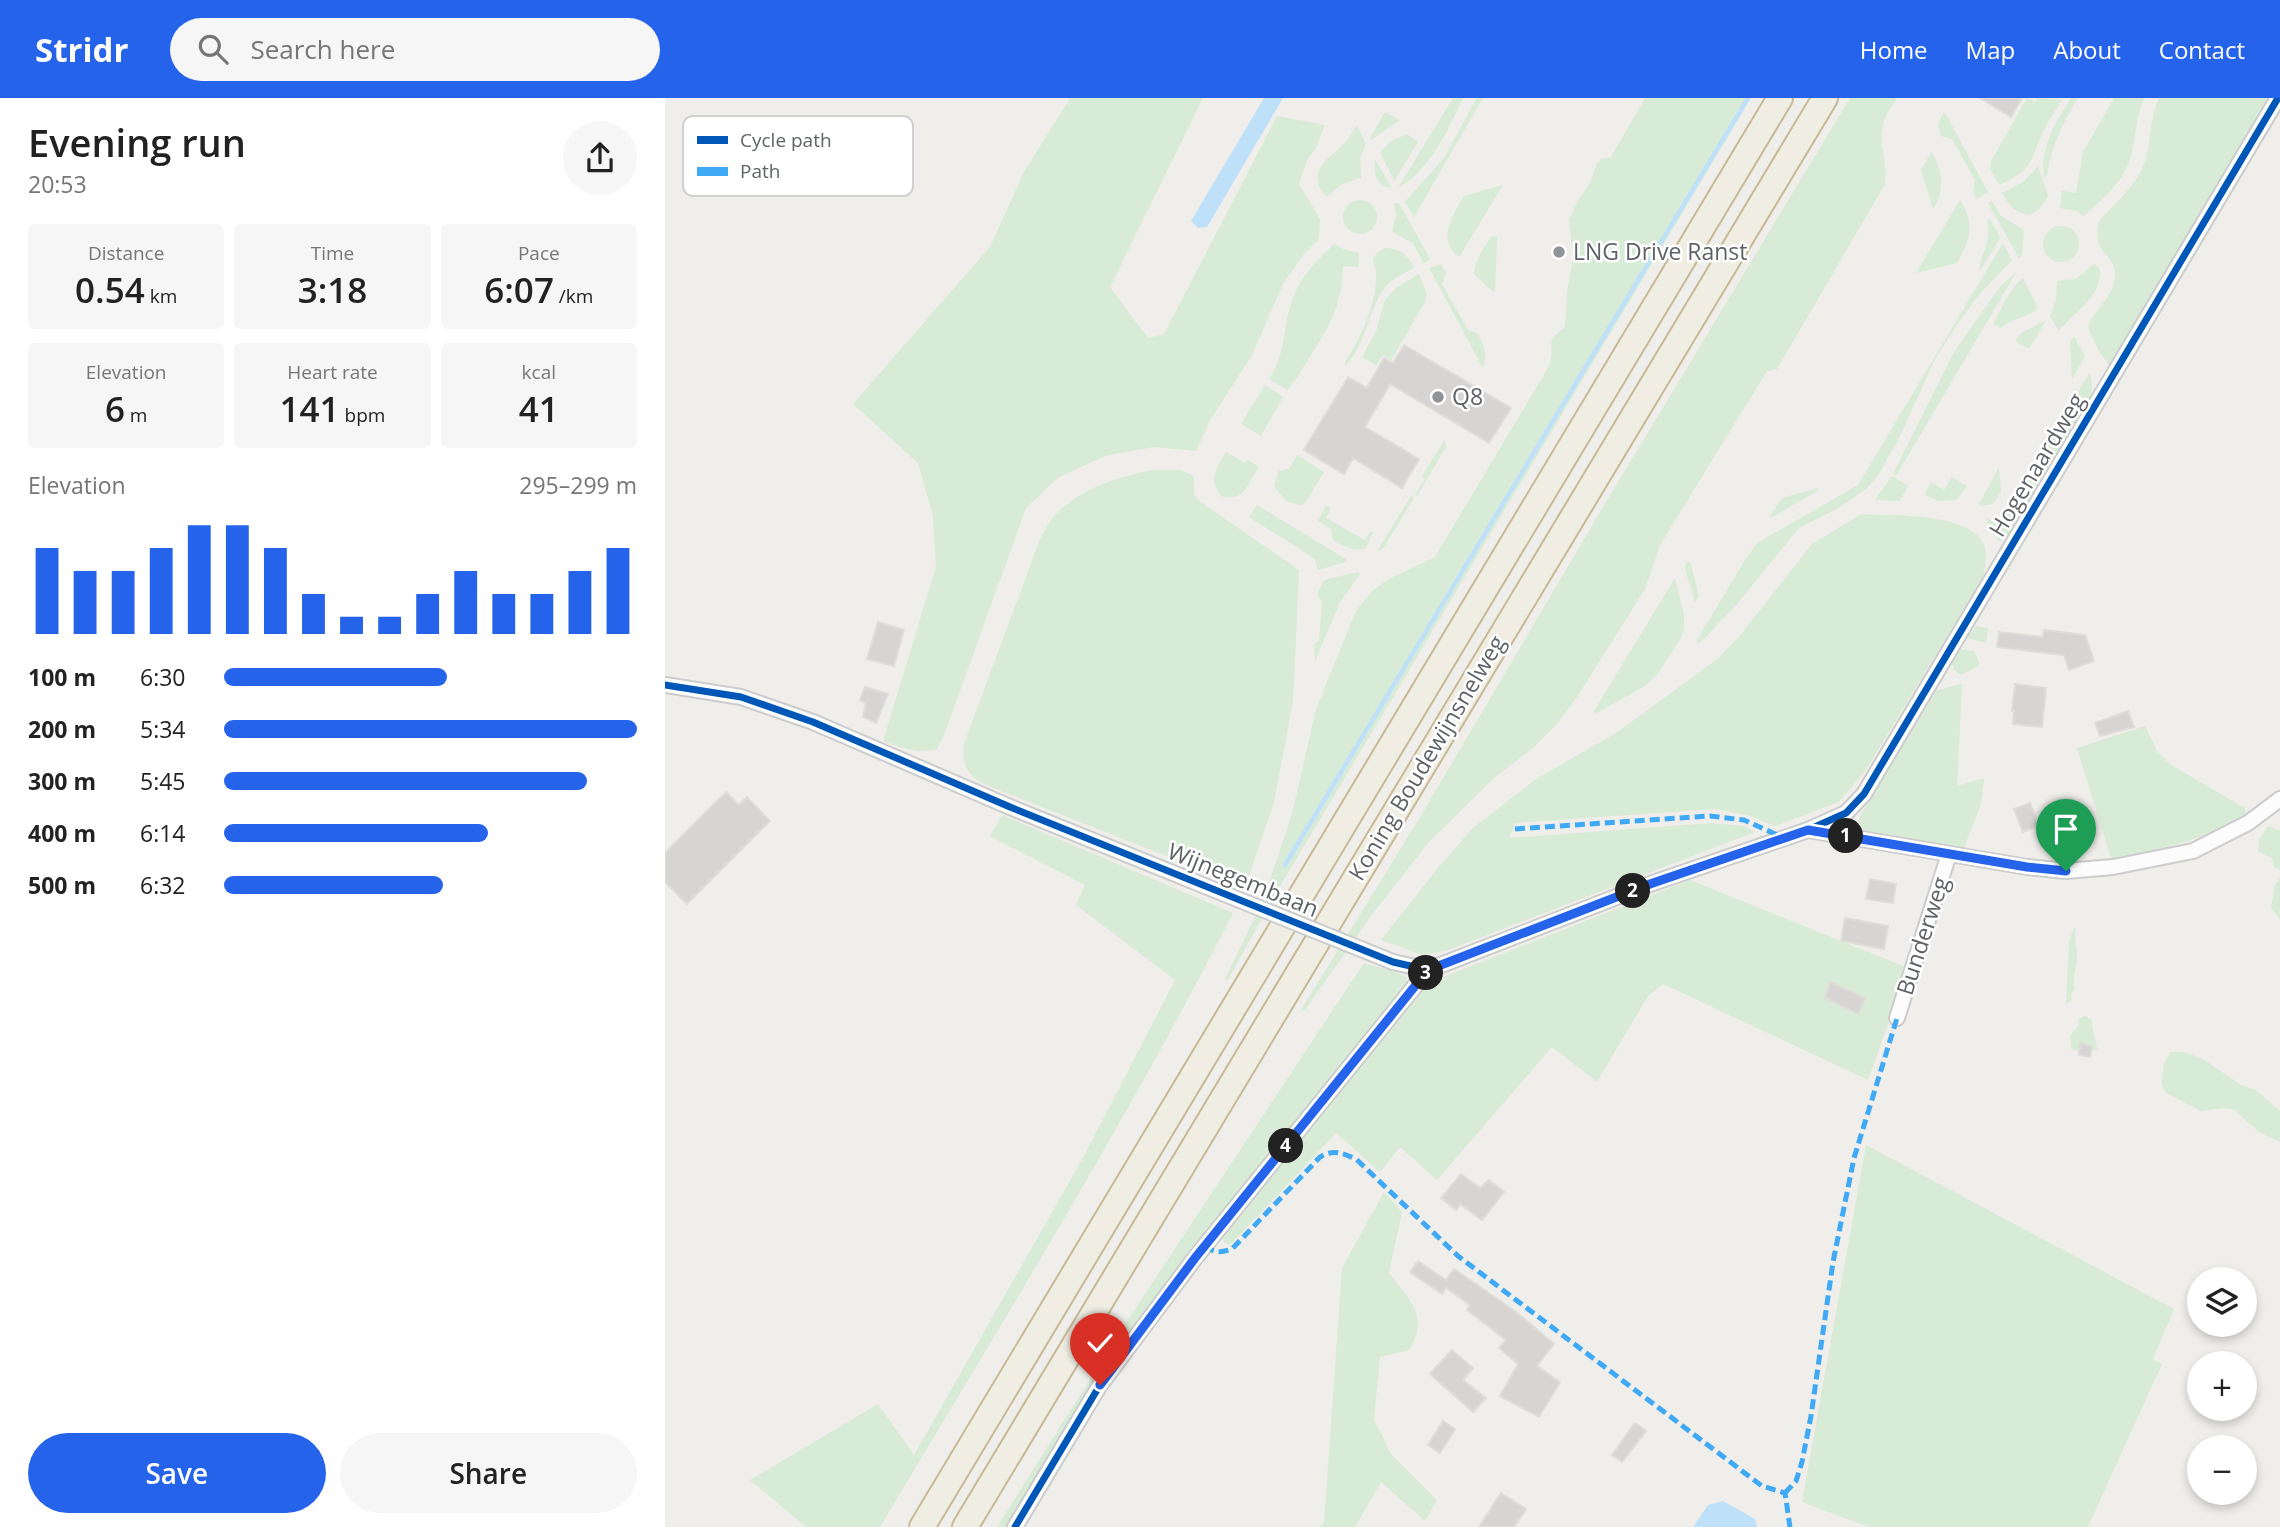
<!DOCTYPE html>
<html lang="en">
<head>
<meta charset="utf-8">
<style>
  body { margin:0; font-family:"Open Sans",sans-serif; background:#f6f6f6; color:#222; height:100vh; display:flex; flex-direction:column; font-size:26px; white-space:nowrap }
  * { box-sizing:border-box; margin:0 }
  p { font-size:23px; color:#767676 }
  .icon { flex:none; width:38px; height:38px; fill:none; stroke:currentColor; stroke-width:2; stroke-linecap:round; stroke-linejoin:round }
  .map { position:relative; flex:1; overflow:hidden }
  .details { display:flex; flex-direction:column; background:#fff; width:665px }
  .details>* { flex:none }
  .fabs { position:absolute; left:1522px; top:1169px; display:grid; gap:14px }
  .fabs a { display:grid; place-items:center; width:70px; height:70px; border-radius:50%; background:#fff; box-shadow:0 4px 10px #0003; font-size:35px }
  .pin { position:absolute; display:grid; place-items:center; width:60px; height:60px; color:#fff; margin:-72px -30px; border-radius:50% 50% 50% 0; rotate:-45deg; box-shadow:0 0 7px #0007 }
  .pin .icon { rotate:45deg }
  .km { position:absolute; width:35px; height:35px; margin:-18px; border-radius:50%; background:#222; color:#fff; font-size:19px; line-height:35px; text-align:center }
  .round { display:grid; place-items:center; flex:none; width:74px; height:74px; border-radius:37px; background:#f6f6f6 }
  .headline { display:flex; align-items:center; justify-content:space-between; height:119px; padding:0 28px }
  h1 { font-size:38px; font-weight:600; line-height:52px }
  .figures { display:grid; grid-template-columns:repeat(3,1fr); gap:10px; height:119px; padding:7px 28px }
  .figures div { display:grid; align-content:center; border-radius:7px; background:#f6f6f6; text-align:center }
  .figures b { font-size:35px; font-weight:600 }
  .figures small { font-size:19px; font-weight:400 }
  .figures p { font-size:19px }
  .chart { height:196px; padding:14px 28px }
  .chart p { display:flex; justify-content:space-between }
  .chart svg { width:100%; height:126px; margin-top:7px; stroke:#2563eb; stroke-width:6 }
  .button { display:flex; gap:14px; margin-top:auto; padding:14px 28px }
  .button a { flex:1; height:80px; border-radius:42px; background:#2563eb; color:#fff; font-size:28px; font-weight:600; line-height:80px; text-align:center }
  .button a+a { background:#f6f6f6; color:#222 }
  ul { padding:0 28px; list-style:none; font-size:23px }
  li { display:grid; grid-template-columns:112px 84px 1fr; align-items:center; height:52px }
  li i { height:18px; border-radius:9px; background:#2563eb }
  header { display:flex; align-items:center; gap:42px; box-sizing:border-box; height:98px; padding:0 35px; background:#2563eb; color:#fff }
  header strong { font-size:33px }
  nav { display:flex; gap:38px; margin-inline-start:auto; font-size:24px }
  .search { width:490px; height:63px; background:#f6f6f6; display:flex; align-items:center; gap:18px; box-sizing:border-box; padding:0 24px; border-radius:38px; color:#767676; font-size:26px }
  main { display:flex; flex:1; min-height:0 }
  .map>svg:first-child { display:block }
  .green { fill:#d8ebd6 }
  .water { fill:#bfe0f9 }
  .lines { fill:none; stroke-linecap:round; stroke-linejoin:round }
  .stream { stroke:#bfe0f9; stroke-width:4.5 }
  .building { fill:#d6d5d3; stroke:#deddd9; stroke-width:2 }
  .street-casing { stroke:#cbcccc; stroke-width:18 }
  .highway-casing { stroke:#c8b996; stroke-width:28 }
  .street { stroke:#fdfcfc; stroke-width:14 }
  .highway { stroke:#f0ede3; stroke-width:24 }
  .street-bridge-casing { stroke:#cbcccc; stroke-width:18; stroke-linecap:butt }
  .street-bridge { stroke:#fdfcfc; stroke-width:14 }
  .quiet { stroke:#3fa9f5; stroke-width:5; stroke-dasharray:10 5; stroke-linecap:butt }
  .cycleway-casing { stroke:#fff; stroke-width:11 }
  .cycleway { stroke:#0057b8; stroke-width:7 }
  .route-casing { stroke:#fff; stroke-width:14 }
  .route { stroke:#2563eb; stroke-width:9 }
  .poi-dot { fill:#919496; stroke:#fff; stroke-width:2.5 }
  .labels { text-anchor:middle; stroke-width:5; stroke-linejoin:round; paint-order:stroke }
  .poi-label { font-size:23px; fill:#5f6368; stroke:#fff; text-anchor:start }
  .street-label { font-size:23px; fill:#5f6368; stroke:#fff }
  .key { fill:#fff; stroke:#cfd0d2; stroke-width:2 }
  .key-label { font-size:19px; fill:#5f6368 }
</style>
</head>
<body>
<header>
<strong>Stridr</strong>
<div class="search"><svg class="icon" aria-label="search" viewBox="0 0 24 24"><circle cx="10" cy="10" r="6"/><path d="M15 15l6 6"/></svg>Search here</div>
<nav><a>Home</a><a>Map</a><a>About</a><a>Contact</a></nav>
</header>
<main>
<section class="details">
<div class="headline"><div><h1>Evening run</h1><p>20:53</p></div><a class="round"><svg class="icon" aria-label="share" viewBox="0 0 24 24"><path d="M12 15V3M7 8l5-5 5 5M5 13v7h14v-7"/></svg></a></div>
<div class="figures">
<div><p>Distance</p><b>0.54<small> km</small></b></div>
<div><p>Time</p><b>3:18</b></div>
<div><p>Pace</p><b>6:07<small> /km</small></b></div>
</div>
<div class="figures">
<div><p>Elevation</p><b>6<small> m</small></b></div>
<div><p>Heart rate</p><b>141<small> bpm</small></b></div>
<div><p>kcal</p><b>41</b></div>
</div>
<div class="chart"><p><span>Elevation</span>295–299 m</p>
<svg viewBox="0 0 160 44" preserveAspectRatio="none"><path d="M5 44V14M15 44V22M25 44V22M35 44V14M45 44V6M55 44V6M65 44V14M75 44V30M85 44V38M95 44V38M105 44V30M115 44V22M125 44V30M135 44V30M145 44V22M155 44V14"/></svg>
</div>
<ul>
<li><b>100 m</b>6:30<i style="width:54%"></i></li>
<li><b>200 m</b>5:34<i style="width:100%"></i></li>
<li><b>300 m</b>5:45<i style="width:88%"></i></li>
<li><b>400 m</b>6:14<i style="width:64%"></i></li>
<li><b>500 m</b>6:32<i style="width:53%"></i></li>
</ul>
<div class="button"><a>Save</a><a>Share</a></div>
</section>
<div class="map">
<svg width="1615" height="1429" viewBox="0 0 1615 1429">
  <rect width="100%" height="100%" fill="#efeeea"/>
  <g class="green">
    <path d="M405,0h133l-93,189 38,51 16,-4 113,-218 48,9 -9,23 -9,12 -8,24 21,35 -1,20 -15,15 -21,30 -31,71 -41,64 -15,32 -42,-4 -46,8 -49,22 -33,31 -82,227 -7,14c-21,5 -35,-1 -54,-8l53,-174 -3,-51 -15,-53 -65,-59 137,-157 34,-75z"/>
    <path d="M788,0h10c-15,32 -33,72 -65,90z"/>
    <polygon points="812,0 818,0 749,119 740,104 778,61"/>
    <path d="M980,0h106l-478,800 -8,-3 27,-81 24,-105 40,-98 18,-22 17,-11 44,-21 113,-189c10,-24 -7,-23 17,-41l2,-36 6,-33 -4,-38 10,-21 12,-18 6,-18 4,-4 10,-2z"/>
    <path d="M1185,0h47c-5,8 -11,16 -14,26 -6,20 7,41 1,62l-107,183 -10,2 -107,174 -15,44 -68,108 -20,27 -25,25 -38,29 -65,64 -56,71 -68,97h-4l118,-191 184,-312z"/>
    <path d="M1362,0l8,4 3,-4 24,2c-6,10 -13,20 -18,30 -15,32 -10,39 -45,55l-9,-16 1,-8z"/>
    <path d="M1406,0h7c-16,26 -27,48 -31,78l-3,1c-4,-30 11,-54 27,-79z"/>
    <path d="M1449,0h30c-9,21 -8,43 -15,64 -8,22 -28,38 -45,54l-8,-5 -16,-3 2,-17 14,2 7,-41z"/>
    <path d="M1494,0h108l-157,268 -10,-13 -12,-25c6,-20 28,-32 27,-55 0,-13 -12,-18 -16,-29 -3,-7 -1,-16 0,-23 18,-20 39,-36 47,-63 6,-21 3,-39 13,-60z"/>
    <polygon points="1279,13 1323,94 1312,101 1308,94 1310,82 1287,41 1276,38 1273,27"/>
    <polygon points="720,14 735,22 706,42 705,40"/>
    <path d="M692,28l9,18 -6,14 1,20 -21,7 -13,12c-25,-28 6,-39 20,-57 3,-4 6,-10 10,-14z"/>
    <polygon points="742,36 753,44 729,83 715,54 726,43"/>
    <path d="M1267,53c10,21 14,37 1,58l-12,-39z"/>
    <path d="M710,61l17,29c-16,-2 -19,-15 -17,-29z"/>
    <path d="M1373,68l10,30c-14,29 -33,20 -46,-3l21,-11z"/>
    <path d="M838,87l-44,72c-23,-18 -6,-42 5,-61z"/>
    <path d="M1295,102c15,25 11,38 -3,63l-41,10z"/>
    <circle cx="695" cy="119" r="17"/>
    <polygon points="1327,103 1336,118 1359,132 1357,157 1354,160 1323,105"/>
    <polygon points="729,105 734,105 765,161 759,166 748,145 727,134 731,116"/>
    <path d="M1325,121l10,19 -20,33c-3,-13 13,-26 7,-50z"/>
    <circle cx="1396" cy="146" r="18"/>
    <path d="M830,138l2,2 -2,53h-3l-18,-17c1,-15 10,-25 17,-37z"/>
    <polygon points="1338,145 1347,162 1312,199 1292,227 1270,261 1235,338 1214,376 1202,390 1174,410 1134,430 1072,506 1034,546 1032,542 1080,462 1092,445 1193,387"/>
    <path d="M669,146l9,5 16,4 -1,14 -15,-1c-1,41 -15,63 -37,97 -6,9 -11,19 -19,27l-18,-11c18,-28 13,-49 23,-78 7,-23 25,-41 42,-57z"/>
    <path d="M719,150c16,0 23,6 30,20 -9,5 -21,10 -28,18 -19,24 -19,58 -41,80v-4c16,-23 33,-61 31,-91 0,-1 -3,-9 -3,-10 0,-6 7,-10 11,-13z"/>
    <path d="M776,166l5,10 -4,10 26,46 9,3c7,11 11,23 6,35l-54,-100z"/>
    <path d="M1429,166l6,5c2,29 -25,41 -41,62l-9,-15 6,-15 1,-20 19,-2z"/>
    <polygon points="1352,173 1231,378 1228,376 1289,254 1334,190"/>
    <polygon points="754,176 762,196 760,204 726,262 718,257 711,267 697,259 711,233 720,202 732,189"/>
    <path d="M1358,180l15,30c-10,10 -27,10 -37,20l-8,-4c8,-15 17,-36 30,-46z"/>
    <polygon points="1381,222 1364,251 1350,243 1356,235"/>
    <polygon points="1409,238 1420,258 1407,282 1405,244"/>
    <polygon points="1425,274 1427,290 1425,301 1342,441 1334,443 1320,420 1334,427"/>
    <polygon points="600,287 618,299 596,338 576,326"/>
    <polygon points="780,341 781,349 752,398 750,396 760,381 757,378"/>
    <path d="M561,354l19,11 3,-3 11,7c-11,16 -15,36 -38,29 -13,-18 -5,-27 5,-44z"/>
    <polygon points="632,357 659,374 640,405 635,407 621,403 609,388 614,373 624,371"/>
    <polygon points="1334,369 1336,394 1328,406 1313,408"/>
    <path d="M490,372h26l13,6v19l5,6 100,69 -6,131 -19,102 -29,84 -261,-103c-18,-9 -22,-21 -20,-40l76,-205c4,-7 9,-17 15,-24 24,-26 67,-40 100,-45z"/>
    <polygon points="1227,378 1243,388 1235,403 1210,402"/>
    <polygon points="1287,379 1302,388 1291,402 1273,403 1262,398 1260,395 1266,384 1279,392"/>
    <polygon points="1153,390 1154,392 1106,420 1105,418 1117,400"/>
    <polygon points="746,398 749,400 717,452 712,453"/>
    <polygon points="592,407 681,461 681,464 653,472 650,461 584,419"/>
    <path d="M661,407l5,3 -5,10 39,22 6,-9 2,1 -7,16c-13,5 -22,-2 -33,-8l-2,-11 -13,-8z"/>
    <path d="M1196,416c31,2 107,-2 122,29 5,10 2,22 1,32l-118,195 -27,32 -64,24 -28,-11 -31,-6 -201,14 -6,15 202,-15 33,3 11,6 -307,118 -25,5 -42,-15 56,-71 36,-41 63,-49 80,-46 100,-73 22,-22 74,-94z"/>
    <polygon points="1022,463 1025,463 1034,498 1030,504 1020,471"/>
    <polygon points="693,474 695,475 693,479 675,504 650,563 649,547 654,542 657,503 652,497 659,482"/>
    <polygon points="1010,480 1019,517 1019,532 1015,541 992,577 980,588 930,616 929,613"/>
    <polygon points="1311,528 1323,530 1321,545 1302,540"/>
    <polygon points="1296,551 1309,553 1315,567 1296,577 1288,571 1289,568 1286,566"/>
    <path d="M1297,586l-5,102 27,-8 -3,26 -17,44 -97,-16c-7,-5 -10,-8 -7,-16l77,-126z"/>
    <path d="M1480,628l12,25 14,14 74,43v7c-46,28 -83,33 -134,43l-34,-110z"/>
    <path d="M337,717l231,98c-107,210 -232,411 -353,614h-74l-56,-47 128,-76 36,51 170,-299 91,-176 -99,-75 9,-20 -95,-49z"/>
    <polygon points="1603,728 1615,733 1615,772 1609,769 1607,760 1593,754 1594,742"/>
    <polygon points="1615,780 1615,821 1606,810 1610,787"/>
    <polygon points="1025,782 1243,870 1203,982 998,886 983,898 932,984 887,949 772,1082 735,1049 715,1074 671,1035 565,1147 559,1145 558,1139 566,1127 763,887 778,879"/>
    <polygon points="591,817 597,820 563,882 560,881"/>
    <path d="M1409,830h2c-2,11 1,20 1,30 -1,10 -5,21 -2,31l-4,5 1,6 -6,4 3,-63z"/>
    <path d="M699,865c14,5 32,7 43,15v7l-278,350 -120,192h-12l126,-200z"/>
    <path d="M1421,918l6,5c0,10 4,18 5,29l-14,1 -12,-2 -1,-13 8,-10 1,-8z"/>
    <polygon points="1505,954 1519,954 1538,961 1576,987 1591,992 1615,1013 1615,1044 1594,1034 1568,1011 1558,1010 1536,1013 1501,995 1497,987 1498,968"/>
    <polygon points="1201,1047 1509,1211 1488,1261 1497,1266 1423,1429 1204,1429 1137,1404"/>
    <path d="M719,1094l18,20 -13,61c20,26 41,44 20,77l-29,7 -6,62 17,35 46,46 -12,21 -44,-39 -26,45h-37l6,-4 18,-255z"/>
  </g>
  <g class="water">
    <polygon points="599,0 618,0 542,129 533,130 526,123"/>
    <polygon points="1058,1403 1090,1421 1092,1429 1028,1429 1043,1407"/>
  </g>
  <g class="lines">
    <polyline class="stream" points="620,767 1083,0"/>
  </g>
  <g class="building">
    <polygon points="1315,0 1357,0 1346,19"/>
    <polygon points="739,247 846,310 824,345 725,286 700,329 754,361 737,390 688,360 679,376 639,352 683,279 702,290 719,260 728,265"/>
    <polygon points="213,524 239,532 229,568 202,561"/>
    <polygon points="1379,532 1420,537 1429,563 1404,572 1399,557 1332,549 1334,534 1378,539"/>
    <polygon points="1350,586 1381,590 1377,629 1348,626 1349,613 1347,613"/>
    <polygon points="200,589 223,596 211,625 198,619 201,605 195,602"/>
    <polygon points="1463,613 1469,629 1435,638 1430,625"/>
    <polygon points="61,694 74,707 82,699 105,723 22,806 0,784 0,755"/>
    <polygon points="1365,705 1374,728 1358,734 1349,711"/>
    <polygon points="1205,781 1231,786 1228,805 1201,801"/>
    <polygon points="1180,820 1223,828 1219,851 1176,843"/>
    <polygon points="1165,884 1200,900 1193,916 1160,900"/>
    <polygon points="1415,945 1427,948 1425,959 1414,957"/>
    <polygon points="796,1076 815,1090 824,1082 839,1094 817,1122 795,1106 791,1112 776,1100"/>
    <polygon points="753,1163 781,1182 789,1171 850,1213 889,1246 872,1268 895,1284 874,1319 835,1298 853,1266 834,1250 841,1242 802,1212 805,1207 781,1190 777,1196 745,1174"/>
    <polygon points="787,1252 808,1270 798,1282 821,1300 808,1314 765,1276"/>
    <polygon points="778,1323 790,1331 775,1355 763,1347"/>
    <polygon points="970,1325 981,1333 957,1364 947,1357"/>
    <polygon points="836,1395 861,1411 849,1429 814,1429"/>
  </g>
  <g class="lines">
    <g class="street-casing">
      <g id="street">
        <polyline points="0,587 76,599 148,624 345,709 572,801"/>
        <polyline points="1143,732 1362,769 1401,773 1448,769 1528,753 1583,725 1615,701"/>
        <polyline points="728,864 763,872 985,786 1143,732 1181,715 1199,696 1613,0"/>
        <polyline points="1232,920 1284,756"/>
        <polyline points="350,1429 435,1287 530,1160 763,872"/>
      </g>
    </g>
    <g class="highway-casing">
      <g id="highway">
        <polyline points="257,1429 1115,0"/>
        <polyline points="300,1429 1160,0"/>
      </g>
    </g>
    <use href="#street" class="street"/>
    <use href="#highway" class="highway"/>
    <g class="street-bridge-casing">
      <polyline id="street-bridge" points="572,801 728,864"/>
    </g>
    <use href="#street-bridge" class="street-bridge"/>
    <g class="quiet">
      <polyline points="850,731 1045,718 1079,722 1119,740"/>
      <path d="M540,1148c9,7 16,7 27,3l88,-92c14,-8 22,-4 36,2l102,97 304,230 23,7 5,34"/>
      <polyline points="1120,1395 1131,1383 1137,1364 1146,1318 1168,1164 1189,1060 1232,920"/>
    </g>
    <g class="cycleway-casing">
      <g id="cycleway">
        <polyline points="0,587 76,599 148,624 345,709 728,864 763,872 985,786 1143,732 1181,715 1199,696 1613,0"/>
        <polyline points="350,1429 435,1287 530,1160 763,872"/>
      </g>
    </g>
    <use href="#cycleway" class="cycleway"/>
  </g>
  <g class="lines">
    <g class="route-casing">
      <polyline id="route" points="435,1287 530,1160 763,872 985,786 1143,732 1362,769 1401,773"/>
    </g>
    <use href="#route" class="route"/>
  </g>
  <g class="poi-dot">
    <circle cx="894" cy="154" r="7"/>
    <circle cx="773" cy="299" r="7"/>
  </g>
  <g class="labels">
    <g class="poi-label">
      <text x="908" y="162">LNG Drive Ranst</text>
      <text x="787" y="307">Q8</text>
    </g>
    <g class="street-label">
      <text transform="translate(1372 367) rotate(-59)" y="8">Hogenaardweg</text>
      <text transform="translate(762 660) rotate(-59)" y="8">Koning Boudewijnsnelweg</text>
      <text transform="translate(578 782) rotate(22)" y="8">Wijnegembaan</text>
      <text transform="translate(1258 838) rotate(-72)" y="8">Bunderweg</text>
    </g>
  </g>
  <rect x="18" y="18" width="230" height="80" rx="10" class="key"/>
  <rect x="32" y="38" width="31" height="8" fill="#0057b8"/>
  <rect x="32" y="69" width="31" height="9" fill="#3fa9f5"/>
  <g class="key-label">
    <text x="75" y="49">Cycle path</text>
    <text x="75" y="80">Path</text>
  </g>
</svg>
<div class="fabs">
<a><svg class="icon" aria-label="layers" viewBox="0 0 24 24"><path d="M12 4l9 5-9 5-9-5zM3 14l9 5 9-5"/></svg></a>
<a>+</a>
<a>−</a>
</div>
<div class="pin" style="left:1401px;top:773px;background:#1e9e55"><svg class="icon" aria-label="arrive" viewBox="0 0 24 24"><path d="M6 21V4h12l-3 4 3 4H6"/></svg></div>
<div class="pin" style="left:435px;top:1287px;background:#d93025"><svg class="icon" aria-label="check" viewBox="0 0 24 24"><path d="M5 12l5 5 9-10"/></svg></div>
<b class="km" style="left:1181px;top:738px">1</b>
<b class="km" style="left:968px;top:793px">2</b>
<b class="km" style="left:761px;top:875px">3</b>
<b class="km" style="left:621px;top:1048px">4</b>
</div>
</main>
</body>
</html>
